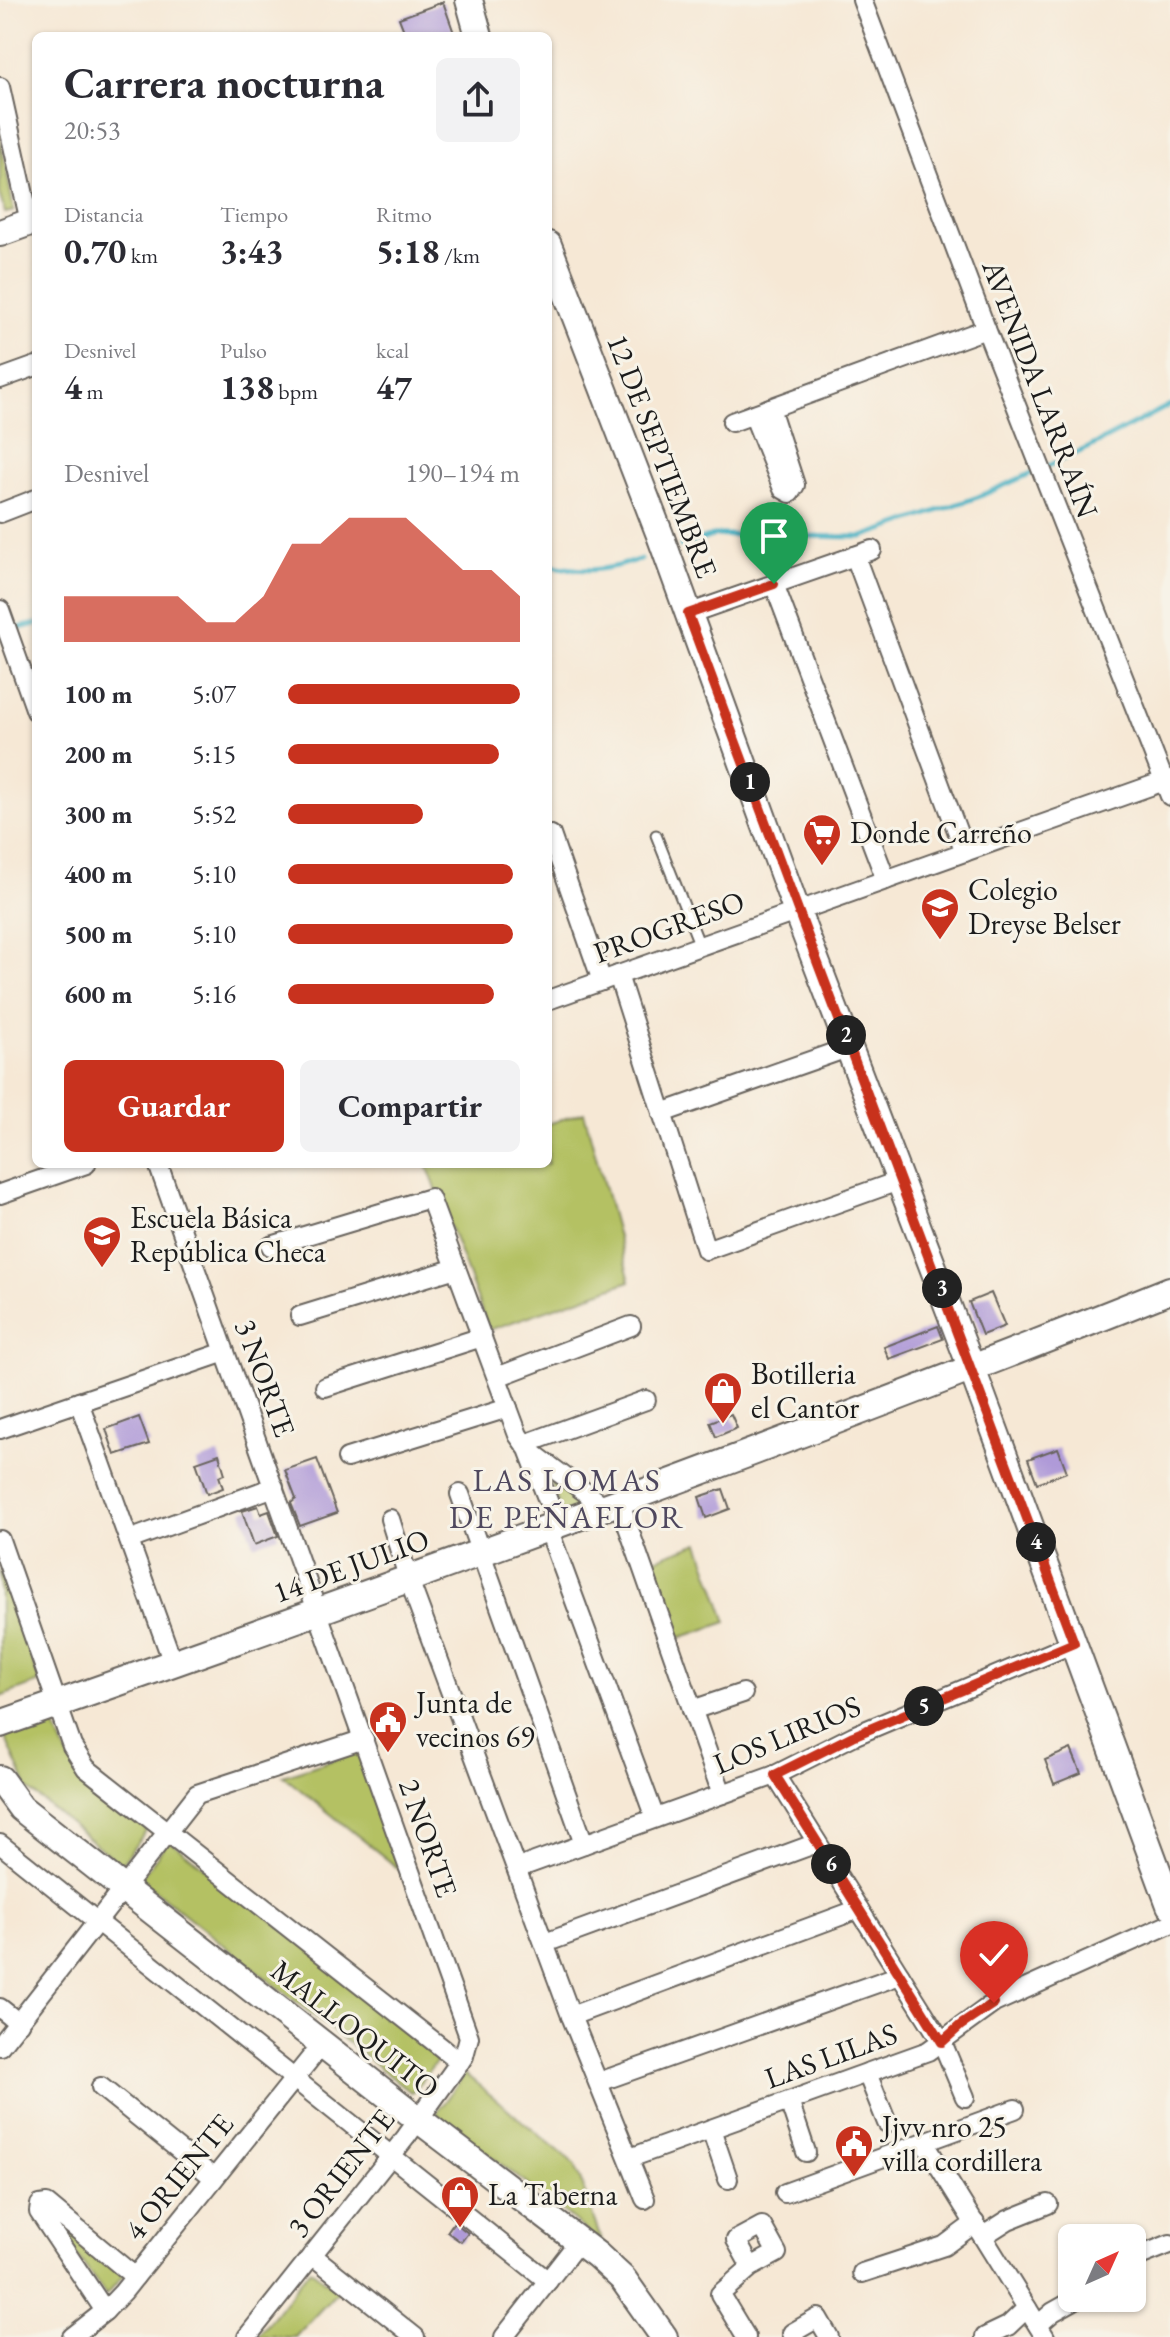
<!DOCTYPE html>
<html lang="es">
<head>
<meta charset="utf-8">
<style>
  body { margin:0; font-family:"EB Garamond",serif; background:#f2f2f3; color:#2b2b33; height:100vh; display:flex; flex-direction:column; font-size:30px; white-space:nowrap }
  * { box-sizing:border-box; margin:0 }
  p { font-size:26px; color:#7c7c81 }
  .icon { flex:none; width:44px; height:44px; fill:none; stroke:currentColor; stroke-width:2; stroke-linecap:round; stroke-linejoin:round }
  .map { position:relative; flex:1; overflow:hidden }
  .side { position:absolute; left:32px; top:32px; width:520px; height:1136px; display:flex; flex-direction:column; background:#fff; border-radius:12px; box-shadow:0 2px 6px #0004 }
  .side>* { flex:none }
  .needle { width:52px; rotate:45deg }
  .buttons { position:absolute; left:1058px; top:2224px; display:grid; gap:16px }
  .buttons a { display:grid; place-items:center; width:88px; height:88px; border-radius:12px; background:#fff; box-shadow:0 2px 6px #0004; font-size:40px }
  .pin { position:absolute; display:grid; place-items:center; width:68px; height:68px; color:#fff; margin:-82px -34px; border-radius:50% 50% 50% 0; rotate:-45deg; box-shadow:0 0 8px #0007 }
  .pin .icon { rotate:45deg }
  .km { position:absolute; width:40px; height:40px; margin:-20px; border-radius:50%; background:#222; color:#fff; font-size:22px; line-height:40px; text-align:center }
  .round { display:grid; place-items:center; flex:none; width:84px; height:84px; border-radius:12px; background:#f2f2f3 }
  .headline { display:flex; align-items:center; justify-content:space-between; height:136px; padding:0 32px }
  h1 { font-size:44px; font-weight:700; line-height:60px }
  .figures { display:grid; grid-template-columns:repeat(3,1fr); gap:12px; height:136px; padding:8px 32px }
  .figures div { display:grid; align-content:center }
  .figures b { font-size:34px; font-weight:700 }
  .figures small { font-size:22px; font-weight:400 }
  .figures p { font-size:22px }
  .chart { height:224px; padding:16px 32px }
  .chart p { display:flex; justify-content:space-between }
  .chart svg { width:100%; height:144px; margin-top:8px; fill:#c8321e; opacity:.7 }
  .action { display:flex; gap:16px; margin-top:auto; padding:16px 32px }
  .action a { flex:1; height:92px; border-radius:12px; background:#c8321e; color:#fff; font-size:32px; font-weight:700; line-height:92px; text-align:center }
  .action a+a { background:#f2f2f3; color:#2b2b33 }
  ul { padding:0 32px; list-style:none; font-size:26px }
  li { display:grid; grid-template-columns:128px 96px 1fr; align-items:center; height:60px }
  li i { height:20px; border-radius:10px; background:#c8321e }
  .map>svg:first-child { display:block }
  .green { fill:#b4c164; stroke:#686e40; stroke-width:2 }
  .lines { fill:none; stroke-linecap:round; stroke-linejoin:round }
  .stream { stroke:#45b0c3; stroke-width:5 }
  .building { fill:#af9ad8 }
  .lane-casing { stroke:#68635d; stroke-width:13 }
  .street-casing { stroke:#68635d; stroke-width:22 }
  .secondary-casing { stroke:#68635d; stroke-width:30 }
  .lane { stroke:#fff; stroke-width:9 }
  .street { stroke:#fff; stroke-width:18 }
  .secondary { stroke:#fff; stroke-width:26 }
  .route-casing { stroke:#fff; stroke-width:16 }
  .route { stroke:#c8321e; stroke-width:10 }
  .labels { text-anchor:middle; stroke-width:6; stroke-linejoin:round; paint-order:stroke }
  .street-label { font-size:30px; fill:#1c1c1c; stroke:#f7f3e8 }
  .poi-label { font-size:30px; fill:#1c1c1c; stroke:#f7f3e8; text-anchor:start }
  .neighbourhood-label { font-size:32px; letter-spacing:2px; fill:#4f485e; stroke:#f7f3e8 }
</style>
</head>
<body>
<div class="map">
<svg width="1170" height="2337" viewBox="0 0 1170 2337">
  <rect width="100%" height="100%" fill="#f7f3e8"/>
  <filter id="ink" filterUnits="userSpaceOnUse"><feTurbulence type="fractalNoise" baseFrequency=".0125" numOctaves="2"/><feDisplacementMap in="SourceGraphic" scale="16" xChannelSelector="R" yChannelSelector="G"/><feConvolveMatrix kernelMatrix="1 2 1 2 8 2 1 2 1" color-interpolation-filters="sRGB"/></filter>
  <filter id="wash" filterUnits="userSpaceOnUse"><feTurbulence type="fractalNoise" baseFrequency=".006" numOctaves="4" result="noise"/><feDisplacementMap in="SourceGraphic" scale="32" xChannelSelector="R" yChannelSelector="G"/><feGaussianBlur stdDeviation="1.8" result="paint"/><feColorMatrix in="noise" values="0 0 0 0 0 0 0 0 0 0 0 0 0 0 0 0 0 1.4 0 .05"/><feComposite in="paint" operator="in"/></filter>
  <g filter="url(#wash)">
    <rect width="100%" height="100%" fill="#f6e8d5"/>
    <g class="green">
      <polygon points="0,136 14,211 5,213 0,196"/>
      <polygon points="584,1112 630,1281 489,1330 427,1165 548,1164 548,1124"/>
      <polygon points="549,1477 589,1504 562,1514"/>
      <polygon points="699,1543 727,1622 679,1638 652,1560"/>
      <polygon points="0,1570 40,1682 0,1697"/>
      <polygon points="48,1711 68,1757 150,1825 121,1865 28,1789 1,1728"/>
      <polygon points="363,1750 403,1872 283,1776"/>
      <polygon points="169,1840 443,2053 412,2093 140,1879"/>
      <polygon points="465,2074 575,2164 602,2243 436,2113"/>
      <polygon points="47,2215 124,2275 106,2295"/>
      <polygon points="310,2269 338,2291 295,2337 257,2337"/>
    </g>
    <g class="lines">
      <g class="stream">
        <polyline points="681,546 715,535 862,537 978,497 1088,448 1170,405"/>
        <path d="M548,565c38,8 57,6 93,-6"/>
        <polyline points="15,629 36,624"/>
      </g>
    </g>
    <g id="blocks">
      <g class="building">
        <polygon points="443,2 455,36 406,36 399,18"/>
        <polygon points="991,1293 1005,1326 982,1335 969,1302"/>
        <polygon points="938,1326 943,1339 889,1359 884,1347"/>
        <polygon points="731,1414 737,1428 716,1437 710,1422"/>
        <polygon points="139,1417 149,1444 115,1455 106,1429"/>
        <polygon points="1058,1448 1067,1472 1037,1483 1028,1459"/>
        <polygon points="219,1454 225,1474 219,1476 223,1488 207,1494 196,1462"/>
        <polygon points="317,1459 337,1513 300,1526 291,1503 296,1499 285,1470"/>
        <polygon points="723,1489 730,1509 706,1518 699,1497"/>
        <polygon points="258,1506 261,1514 269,1511 278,1536 254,1545 242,1511"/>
        <polygon points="1071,1749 1081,1773 1054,1784 1045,1760"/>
        <polygon points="454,2222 468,2233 461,2242 447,2232"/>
      </g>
    </g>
  </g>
  <g filter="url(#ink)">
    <use href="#blocks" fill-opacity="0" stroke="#68635d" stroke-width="2"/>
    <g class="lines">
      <g class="lane-casing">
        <polyline id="lane" points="656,835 700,946"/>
      </g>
      <g class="street-casing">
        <g id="street">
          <polyline points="862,0 986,329 1170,796"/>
          <polyline points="0,87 30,222"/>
          <polyline points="0,379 36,366"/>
          <polyline points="753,414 783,489 790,493 795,485 770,408"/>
          <polyline points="732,422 986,329"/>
          <polyline points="0,513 36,499"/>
          <polyline points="855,556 965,852"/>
          <polyline points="774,584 886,880"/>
          <polyline points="0,610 36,711"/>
          <polyline points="688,614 872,550"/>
          <polyline points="551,835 602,981"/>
          <polyline points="618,975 706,1250 901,1180"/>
          <polyline points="548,1000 1170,779"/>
          <polyline points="662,1113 850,1047"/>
          <polyline points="158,1164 469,2037 464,2056 406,2137 247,2337"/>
          <polyline points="0,1194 86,1164"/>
          <polyline points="271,1246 430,1198 518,1435 528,1449 557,1524"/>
          <polyline points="300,1316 456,1268"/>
          <polyline points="497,1377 631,1326"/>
          <polyline points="325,1387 482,1337"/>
          <polyline points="79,1402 173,1663"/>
          <polyline points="0,1429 225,1352"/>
          <polyline points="525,1444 646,1400"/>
          <polyline points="530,1451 605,1507"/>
          <polyline points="347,1458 508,1408"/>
          <polyline points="460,1494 584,1844"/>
          <polyline points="619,1501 722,1794"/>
          <polyline points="390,1519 409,1580 571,2016 645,2199"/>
          <polyline points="548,1528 655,1818"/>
          <polyline points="0,1540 72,1746 86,1768 460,2062"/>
          <polyline points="129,1540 274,1487"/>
          <polyline points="692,1710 743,1693"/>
          <polyline points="775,1775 942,2042 965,2097"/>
          <polyline points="0,1844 548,2281"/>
          <polyline points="518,1868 775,1775 853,1736 1074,1643"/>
          <polyline points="545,1943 817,1843"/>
          <polyline points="0,2008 19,2023"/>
          <polyline points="571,2016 859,1909"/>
          <polyline points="0,2046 197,1794 364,1739"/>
          <polyline points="867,2073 887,2123"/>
          <polyline points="599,2082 900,1975"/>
          <polyline points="101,2087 214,2178"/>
          <polyline points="789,2101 806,2152"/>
          <polyline points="711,2129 728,2179"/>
          <polyline points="924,2142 1045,2337"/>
          <polyline points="630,2158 928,2051 994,2003 1170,1924"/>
          <polyline points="785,2193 1015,2109"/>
          <polyline points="983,2236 1008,2220 1048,2204"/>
          <polyline points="312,2255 415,2337"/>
          <polyline points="1132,2259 1170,2244"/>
          <polyline points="862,2273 944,2246 975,2223"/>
          <polyline points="105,2311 39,2212 40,2205 47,2204 135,2277"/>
          <polyline points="1038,2325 1053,2312 1078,2298"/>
          <polyline points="72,2337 105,2311 123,2292 322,2044"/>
          <polyline points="504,2337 579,2241"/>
          <polyline points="746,2337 720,2294 751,2267 777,2253 762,2226 736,2240 751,2267"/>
          <polyline points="794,2337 792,2333 818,2318 829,2337"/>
          <polyline points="985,2337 1008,2326 1027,2308"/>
        </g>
      </g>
      <g class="secondary-casing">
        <g id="secondary">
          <polyline points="469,0 479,36"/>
          <polyline points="0,233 36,220"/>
          <polyline points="548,245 660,535 797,912 972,1369 1170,1905"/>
          <path d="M0,1724c393,-138 784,-279 1170,-434"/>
          <polyline points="0,1779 21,1808 418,2119 597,2255 623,2279 664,2337"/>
        </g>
      </g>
      <use href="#lane" class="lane"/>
      <use href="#street" class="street"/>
      <use href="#secondary" class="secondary"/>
    </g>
  </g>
  <g class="lines" filter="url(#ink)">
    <g class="route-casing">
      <path id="route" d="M774,584l-86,30c126,344 258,686 386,1029l-221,93 -78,39 167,267 19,-17 33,-22"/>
    </g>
    <use href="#route" class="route"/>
  </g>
  <defs>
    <g id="supermarket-pin" transform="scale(2)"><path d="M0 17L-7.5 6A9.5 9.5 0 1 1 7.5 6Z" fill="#c8321e" stroke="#f7f3e8"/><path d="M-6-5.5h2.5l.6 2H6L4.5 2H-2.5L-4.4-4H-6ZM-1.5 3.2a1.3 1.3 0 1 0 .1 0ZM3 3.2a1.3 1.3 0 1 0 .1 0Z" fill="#fff"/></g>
    <g id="school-pin" transform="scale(2)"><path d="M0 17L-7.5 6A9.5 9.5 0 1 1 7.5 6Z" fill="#c8321e" stroke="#f7f3e8"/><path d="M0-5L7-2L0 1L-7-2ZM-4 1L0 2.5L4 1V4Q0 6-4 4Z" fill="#fff"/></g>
    <g id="shop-pin" transform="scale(2)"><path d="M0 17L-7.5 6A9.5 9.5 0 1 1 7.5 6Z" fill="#c8321e" stroke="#f7f3e8"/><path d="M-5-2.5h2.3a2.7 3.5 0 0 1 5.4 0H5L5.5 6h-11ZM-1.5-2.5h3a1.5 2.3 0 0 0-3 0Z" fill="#fff"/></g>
    <g id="civic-pin" transform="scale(2)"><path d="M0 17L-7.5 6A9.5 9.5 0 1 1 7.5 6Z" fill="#c8321e" stroke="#f7f3e8"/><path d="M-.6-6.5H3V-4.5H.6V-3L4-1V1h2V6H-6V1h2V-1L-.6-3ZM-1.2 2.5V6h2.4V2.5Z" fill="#fff"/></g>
  </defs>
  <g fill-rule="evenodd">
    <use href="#supermarket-pin" x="822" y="833"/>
    <use href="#school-pin" x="940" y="907"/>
    <use href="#school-pin" x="102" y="1235"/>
    <use href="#shop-pin" x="723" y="1391"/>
    <use href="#civic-pin" x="388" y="1720"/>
    <use href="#civic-pin" x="854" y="2144"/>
    <use href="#shop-pin" x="460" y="2195"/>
  </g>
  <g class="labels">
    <g class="street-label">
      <text transform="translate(1040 389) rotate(69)" y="10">AVENIDA LARRAÍN</text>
      <text transform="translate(662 456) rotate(69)" y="10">12 DE SEPTIEMBRE</text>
      <text transform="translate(669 927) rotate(-20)" y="10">PROGRESO</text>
      <text transform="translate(265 1378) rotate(70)" y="10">3 NORTE</text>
      <text transform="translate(351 1566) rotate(-20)" y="10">14 DE JULIO</text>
      <text transform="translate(787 1735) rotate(-23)" y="10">LOS LIRIOS</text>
      <text transform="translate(428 1838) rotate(71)" y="10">2 NORTE</text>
      <text transform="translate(355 2029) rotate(38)" y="10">MALLOQUITO</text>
      <text transform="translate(831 2056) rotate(-20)" y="10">LAS LILAS</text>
      <text transform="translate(341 2173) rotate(-52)" y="10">3 ORIENTE</text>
      <text transform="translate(179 2177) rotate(-51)" y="10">4 ORIENTE</text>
    </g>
    <g class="poi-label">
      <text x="850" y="843">Donde Carreño</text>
      <text x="968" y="900">Colegio<tspan x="968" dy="34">Dreyse Belser</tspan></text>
      <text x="130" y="1228">Escuela Básica<tspan x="130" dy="34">República Checa</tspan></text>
      <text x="751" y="1384">Botilleria<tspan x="751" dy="34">el Cantor</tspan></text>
      <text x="416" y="1713">Junta de<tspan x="416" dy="34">vecinos 69</tspan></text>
      <text x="882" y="2137">Jjvv nro 25<tspan x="882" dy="34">villa cordillera</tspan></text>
      <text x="488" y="2205">La Taberna</text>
    </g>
    <g class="neighbourhood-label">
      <text x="567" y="1491">LAS LOMAS<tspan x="567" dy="37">DE PEÑAFLOR</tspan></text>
    </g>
  </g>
</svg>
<div class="buttons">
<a><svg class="needle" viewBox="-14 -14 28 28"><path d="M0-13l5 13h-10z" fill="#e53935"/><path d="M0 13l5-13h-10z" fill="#7c7c81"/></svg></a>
</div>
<div class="pin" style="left:774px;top:584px;background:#1e9e55"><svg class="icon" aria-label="arrive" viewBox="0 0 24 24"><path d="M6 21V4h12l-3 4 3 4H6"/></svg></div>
<div class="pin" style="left:994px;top:2003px;background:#d93025"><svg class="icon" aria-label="check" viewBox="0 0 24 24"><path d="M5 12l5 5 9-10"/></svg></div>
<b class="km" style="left:750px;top:782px">1</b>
<b class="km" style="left:846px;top:1035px">2</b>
<b class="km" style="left:942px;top:1288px">3</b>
<b class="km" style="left:1036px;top:1542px">4</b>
<b class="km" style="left:924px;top:1706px">5</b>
<b class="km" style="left:831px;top:1864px">6</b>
<section class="side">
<div class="headline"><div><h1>Carrera nocturna</h1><p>20:53</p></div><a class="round"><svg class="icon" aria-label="share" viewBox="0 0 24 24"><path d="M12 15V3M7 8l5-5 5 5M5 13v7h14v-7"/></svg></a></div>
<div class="figures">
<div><p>Distancia</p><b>0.70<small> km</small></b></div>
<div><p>Tiempo</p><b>3:43</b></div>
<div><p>Ritmo</p><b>5:18<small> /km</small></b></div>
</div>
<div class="figures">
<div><p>Desnivel</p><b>4<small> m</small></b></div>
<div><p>Pulso</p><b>138<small> bpm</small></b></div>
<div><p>kcal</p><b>47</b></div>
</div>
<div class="chart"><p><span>Desnivel</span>190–194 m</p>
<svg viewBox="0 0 160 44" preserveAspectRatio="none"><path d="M0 44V30L10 30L20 30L30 30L40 30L50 38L60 38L70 30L80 14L90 14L100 6L110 6L120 6L130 14L140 22L150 22L160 30V44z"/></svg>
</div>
<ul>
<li><b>100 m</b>5:07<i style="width:100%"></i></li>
<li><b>200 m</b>5:15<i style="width:91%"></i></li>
<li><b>300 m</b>5:52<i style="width:58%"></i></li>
<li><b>400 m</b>5:10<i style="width:97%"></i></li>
<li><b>500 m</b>5:10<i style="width:97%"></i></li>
<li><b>600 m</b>5:16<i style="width:89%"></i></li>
</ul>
<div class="action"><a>Guardar</a><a>Compartir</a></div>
</section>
</div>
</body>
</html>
